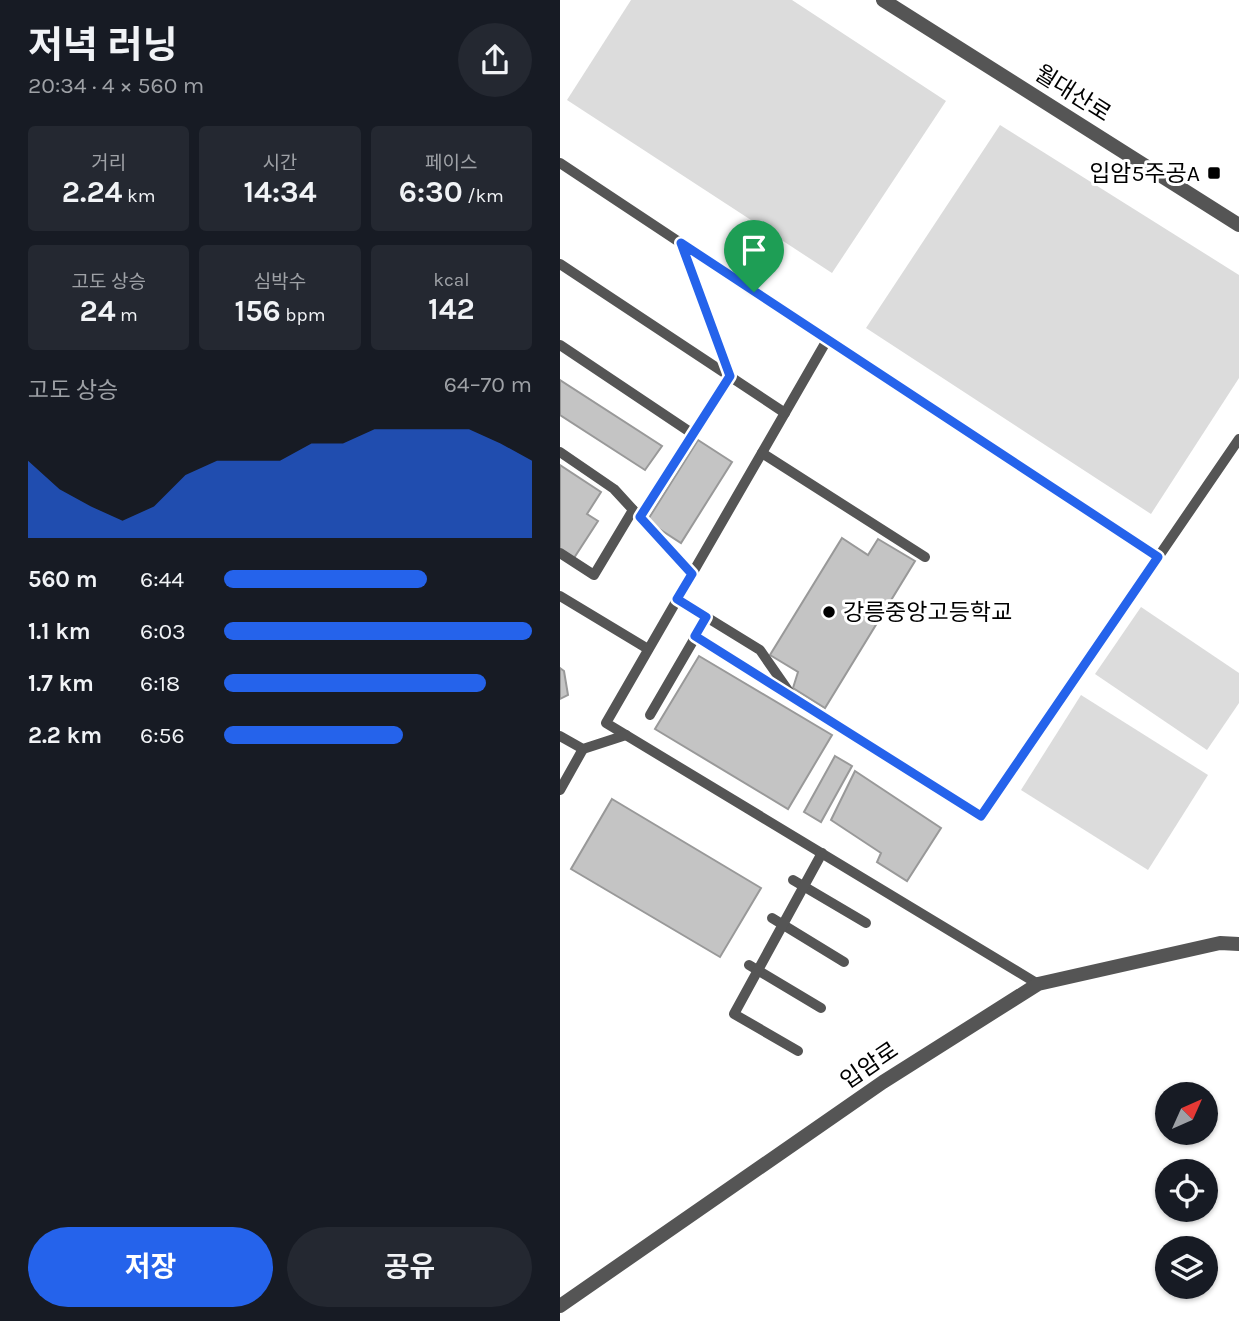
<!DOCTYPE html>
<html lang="ko">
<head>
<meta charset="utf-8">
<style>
  body { margin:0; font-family:Karla,"Noto Sans KR",sans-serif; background:#242831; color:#f1f3f6; height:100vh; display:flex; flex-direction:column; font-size:26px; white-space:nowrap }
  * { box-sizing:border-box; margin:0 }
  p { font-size:23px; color:#9ea1a6 }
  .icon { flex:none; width:38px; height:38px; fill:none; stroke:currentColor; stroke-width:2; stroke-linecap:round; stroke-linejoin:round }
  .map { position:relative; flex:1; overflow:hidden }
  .side { display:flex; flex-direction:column; background:#171b24; width:560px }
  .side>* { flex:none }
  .needle { width:46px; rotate:45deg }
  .fabs { position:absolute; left:595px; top:1082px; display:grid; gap:14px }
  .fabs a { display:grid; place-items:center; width:63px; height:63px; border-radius:50%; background:#171b24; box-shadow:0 2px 5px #0004; font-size:35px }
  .pin { position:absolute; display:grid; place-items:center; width:60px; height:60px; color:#fff; margin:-72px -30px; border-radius:50% 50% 50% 0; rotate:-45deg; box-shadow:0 0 7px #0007 }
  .pin .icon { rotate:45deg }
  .round { display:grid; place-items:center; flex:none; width:74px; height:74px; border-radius:37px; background:#242831 }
  .head { display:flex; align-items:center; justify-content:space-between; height:119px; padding:0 28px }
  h1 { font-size:38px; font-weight:700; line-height:52px }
  .stats { display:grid; grid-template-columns:repeat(3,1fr); gap:10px; height:119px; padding:7px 28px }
  .stats div { display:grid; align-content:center; border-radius:7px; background:#242831; text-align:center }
  .stats b { font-size:30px; font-weight:700 }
  .stats small { font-size:19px; font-weight:400 }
  .stats p { font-size:19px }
  .chart { height:196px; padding:14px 28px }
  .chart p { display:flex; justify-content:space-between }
  .chart svg { width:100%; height:126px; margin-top:7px; fill:#2563eb; opacity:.7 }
  .button { display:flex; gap:14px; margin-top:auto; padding:14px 28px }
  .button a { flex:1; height:80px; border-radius:42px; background:#2563eb; color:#fff; font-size:28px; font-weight:700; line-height:80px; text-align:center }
  .button a+a { background:#242831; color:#f1f3f6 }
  ul { padding:0 28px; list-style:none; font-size:23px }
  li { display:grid; grid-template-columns:112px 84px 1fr; align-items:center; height:52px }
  li i { height:18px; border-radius:9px; background:#2563eb }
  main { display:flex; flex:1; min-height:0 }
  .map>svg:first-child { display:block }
  .green { fill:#dcdcdc }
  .building { fill:#c4c4c4; stroke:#999; stroke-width:2 }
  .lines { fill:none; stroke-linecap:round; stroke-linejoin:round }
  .service { stroke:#555; stroke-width:10 }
  .tertiary { stroke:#555; stroke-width:14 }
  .route-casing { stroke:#fff; stroke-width:14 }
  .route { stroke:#2563eb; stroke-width:9 }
  .poi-dot { fill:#000; stroke:#fff; stroke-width:2.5 }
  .labels { text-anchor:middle; stroke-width:6; stroke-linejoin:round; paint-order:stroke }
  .street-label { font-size:23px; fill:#000; stroke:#fff }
  .poi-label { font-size:23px; fill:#000; stroke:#fff; text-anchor:end }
</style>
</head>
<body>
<main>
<section class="side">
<div class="head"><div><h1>저녁 러닝</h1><p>20:34 · 4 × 560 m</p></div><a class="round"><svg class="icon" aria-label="share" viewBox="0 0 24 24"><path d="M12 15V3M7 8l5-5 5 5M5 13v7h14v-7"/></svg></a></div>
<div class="stats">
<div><p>거리</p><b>2.24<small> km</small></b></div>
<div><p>시간</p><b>14:34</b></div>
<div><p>페이스</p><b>6:30<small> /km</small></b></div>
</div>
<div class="stats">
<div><p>고도 상승</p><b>24<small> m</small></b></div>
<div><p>심박수</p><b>156<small> bpm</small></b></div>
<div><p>kcal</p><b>142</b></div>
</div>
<div class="chart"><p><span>고도 상승</span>64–70 m</p>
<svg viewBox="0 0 160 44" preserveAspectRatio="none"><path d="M0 44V17L10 27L20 33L30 38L40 33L50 22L60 17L70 17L80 17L90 11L100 11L110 6L120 6L130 6L140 6L150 11L160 17V44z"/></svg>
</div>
<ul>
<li><b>560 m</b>6:44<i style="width:66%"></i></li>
<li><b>1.1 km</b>6:03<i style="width:100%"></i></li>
<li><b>1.7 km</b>6:18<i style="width:85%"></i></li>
<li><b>2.2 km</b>6:56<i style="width:58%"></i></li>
</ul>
<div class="button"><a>저장</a><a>공유</a></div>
</section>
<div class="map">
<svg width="679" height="1321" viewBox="0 0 679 1321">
  <rect width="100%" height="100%" fill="#fff"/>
  <g class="green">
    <polygon points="71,0 232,0 386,101 272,273 7,100"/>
    <polygon points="440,125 679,275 679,378 591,514 306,328"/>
    <polygon points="581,607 679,673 679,703 647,750 535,674"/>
    <polygon points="521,695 648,775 588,870 461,790"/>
  </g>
  <g class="building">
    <polygon points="0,380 102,446 85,470 0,415"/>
    <polygon points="138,440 172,462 121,543 87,521"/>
    <polygon points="0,465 41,492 27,514 38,521 12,561 0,553"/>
    <polygon points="282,538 308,555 318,539 355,561 265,708 233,688 238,672 210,655"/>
    <polygon points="139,656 272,735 228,809 95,729"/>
    <polygon points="0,668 4,671 8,695 0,699"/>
    <polygon points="275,756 292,766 261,822 244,812"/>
    <polygon points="295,771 381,828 347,881 317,862 321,853 271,820"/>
    <polygon points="52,799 201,888 160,957 11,869"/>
  </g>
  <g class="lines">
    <g class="service">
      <polyline points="0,163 267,340 46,723 478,984"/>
      <polyline points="0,264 225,413"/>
      <polyline points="267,340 598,557"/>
      <polyline points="0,345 133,434"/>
      <polyline points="0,452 54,489 132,574"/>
      <polyline points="202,453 365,557"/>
      <polyline points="80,517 170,376 121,243"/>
      <polyline points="0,553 34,575 73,510"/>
      <polyline points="0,596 88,649"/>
      <polyline points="117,599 200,650 232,696 421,816 679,439"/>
      <polyline points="135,636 227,693"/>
      <polyline points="90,715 147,617"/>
      <polyline points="0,736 23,749 66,735"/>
      <polyline points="0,790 23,749"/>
      <polyline points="233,880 306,923"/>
      <polyline points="212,918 284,962"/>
      <polyline points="189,965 261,1008"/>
      <polyline points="238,1051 174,1014 262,853"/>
    </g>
    <g class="tertiary">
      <polyline points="323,0 679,225"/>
      <polyline points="0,1306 323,1082 478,984 660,943 679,944"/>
    </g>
  </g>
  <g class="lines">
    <g class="route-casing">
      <polygon id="route" points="121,243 598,557 421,816 135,636 146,617 117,599 132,574 80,517 170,376"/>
    </g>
    <use href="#route" class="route"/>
  </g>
  <g class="poi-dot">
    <rect x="647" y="166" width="14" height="14" rx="3.5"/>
    <circle cx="269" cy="612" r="7"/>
  </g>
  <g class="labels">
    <g class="street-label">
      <text transform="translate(513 93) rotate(32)" y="8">월대산로</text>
      <text transform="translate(309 1065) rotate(-34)" y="8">입암로</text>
    </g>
    <g class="poi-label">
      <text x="640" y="181">입암5주공A</text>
      <text x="283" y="620" text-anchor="start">강릉중앙고등학교</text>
    </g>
  </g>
</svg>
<div class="fabs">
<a><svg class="needle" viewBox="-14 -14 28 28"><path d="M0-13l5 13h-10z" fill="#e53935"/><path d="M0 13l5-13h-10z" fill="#9ea1a6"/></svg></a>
<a><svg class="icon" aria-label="locate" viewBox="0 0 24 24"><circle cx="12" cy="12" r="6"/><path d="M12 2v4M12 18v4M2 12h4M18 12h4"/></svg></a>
<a><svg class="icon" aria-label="layers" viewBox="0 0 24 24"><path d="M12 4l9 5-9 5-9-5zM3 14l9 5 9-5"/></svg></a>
</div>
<div class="pin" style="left:194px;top:292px;background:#1e9e55"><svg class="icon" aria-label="arrive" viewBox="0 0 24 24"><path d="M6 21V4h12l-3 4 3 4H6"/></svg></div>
</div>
</main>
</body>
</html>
